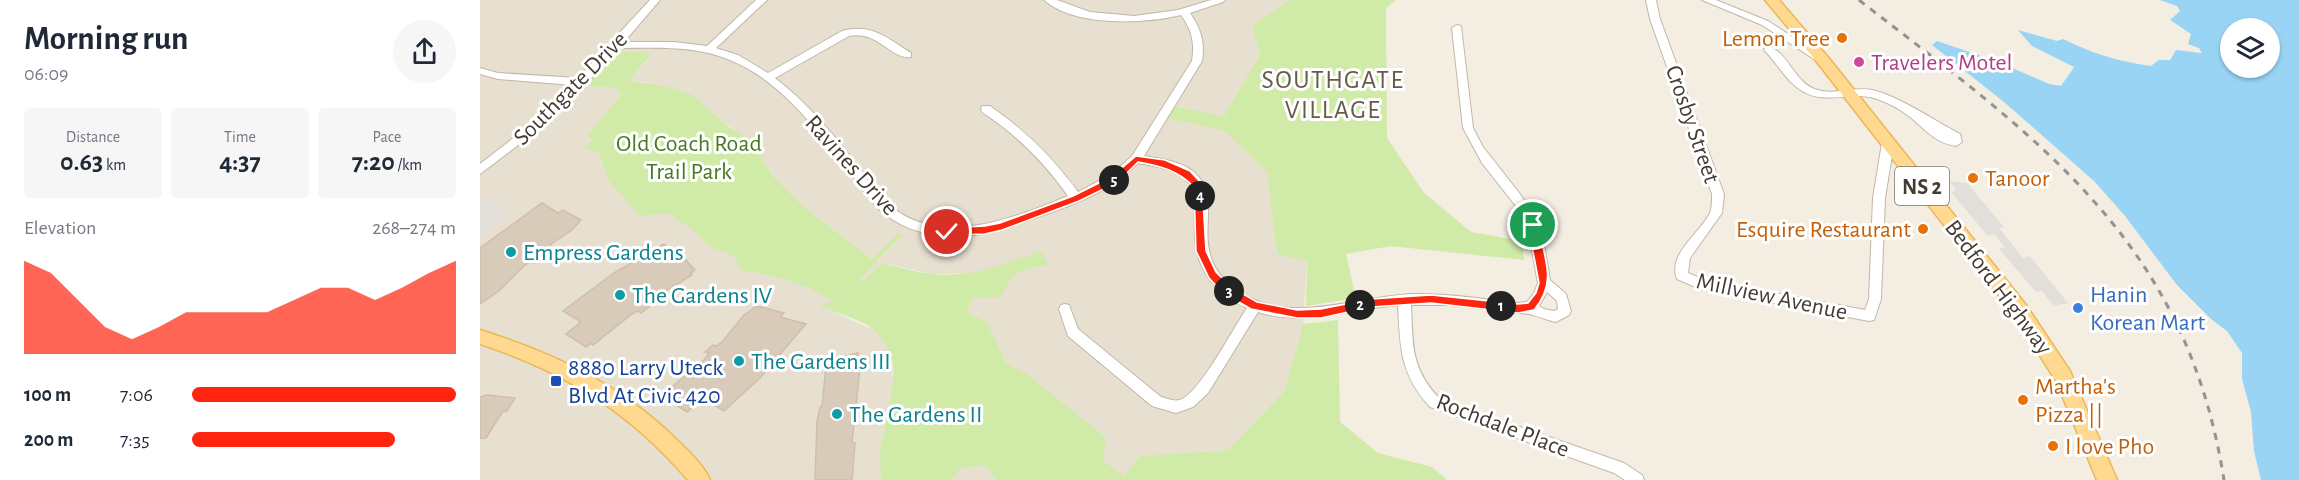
<!DOCTYPE html>
<html lang="en">
<head>
<meta charset="utf-8">
<style>
  body { margin:0; font-family:"Alegreya Sans",sans-serif; background:#f6f6f7; color:#1f2937; height:100vh; display:flex; flex-direction:column; font-size:22px; white-space:nowrap }
  * { box-sizing:border-box; margin:0 }
  p { font-size:20px; color:#747a83 }
  .icon { flex:none; width:33px; height:33px; fill:none; stroke:currentColor; stroke-width:2; stroke-linecap:round; stroke-linejoin:round }
  .map { position:relative; flex:1; overflow:hidden }
  .panel { display:flex; flex-direction:column; background:#fff; width:480px }
  .panel>* { flex:none }
  .tools { position:absolute; left:1740px; top:18px; display:grid; gap:12px }
  .tools a { display:grid; place-items:center; width:60px; height:60px; border-radius:50%; background:#fff; box-shadow:0 2px 4px #0004; font-size:30px }
  .pin { position:absolute; display:grid; place-items:center; width:51px; height:51px; color:#fff; margin:-26px; border:3px solid #fff; border-radius:50%; box-shadow:0 2px 6px #0007 }
  .km { position:absolute; width:30px; height:30px; margin:-15px; border-radius:50%; background:#222; color:#fff; font-size:16px; line-height:30px; text-align:center }
  .round { display:grid; place-items:center; flex:none; width:63px; height:63px; border-radius:32px; background:#f6f6f7 }
  .summary { display:flex; align-items:center; justify-content:space-between; height:102px; padding:0 24px }
  h1 { font-size:33px; font-weight:600; line-height:45px }
  .stats { display:grid; grid-template-columns:repeat(3,1fr); gap:9px; height:102px; padding:6px 24px }
  .stats div { display:grid; align-content:center; border-radius:6px; background:#f6f6f7; text-align:center }
  .stats b { font-size:26px; font-weight:600 }
  .stats small { font-size:16px; font-weight:400 }
  .stats p { font-size:16px }
  .chart { height:168px; padding:12px 24px }
  .chart p { display:flex; justify-content:space-between }
  .chart svg { width:100%; height:108px; margin-top:6px; fill:#ff240d; opacity:.7 }
  ul { padding:0 24px; list-style:none; font-size:20px }
  li { display:grid; grid-template-columns:96px 72px 1fr; align-items:center; height:45px }
  li i { height:15px; border-radius:8px; background:#ff240d }
  main { display:flex; flex:1; min-height:0 }
  .map>svg:first-child { display:block }
  .residential { fill:#e7dfd0 }
  .green { fill:#d0eaa7 }
  .parking { fill:#e2dfdb }
  .water { fill:#99d4f5; fill-rule:evenodd }
  .building { fill:#d8cbba; stroke:#d0bfaa; stroke-width:1.5 }
  .lines { fill:none; stroke-linecap:round; stroke-linejoin:round }
  .minor-casing { stroke:#c1b7a7; stroke-width:2 }
  .major-casing { stroke:#ebb757; stroke-width:3 }
  .minor { fill:#fff; fill-rule:evenodd }
  .major { fill:#ffd98f; fill-rule:evenodd }
  .rail { stroke:#939393; stroke-width:3; stroke-dasharray:7 7; stroke-linecap:butt }
  .route { fill:#ff240d; stroke:#fff; stroke-width:1.5 }
  .food-dot { fill:#e8710a; stroke:#fff; stroke-width:2 }
  .hotel-dot { fill:#d1479c; stroke:#fff; stroke-width:2 }
  .culture-dot { fill:#0f9aa8; stroke:#fff; stroke-width:2 }
  .shop-dot { fill:#3f7fe0; stroke:#fff; stroke-width:2 }
  .transit-dot { fill:#1a4fb4; stroke:#fff; stroke-width:2 }
  .labels { text-anchor:middle; stroke-width:6; stroke-linejoin:round; paint-order:stroke }
  .shield { fill:#fff; stroke:#7c7670; stroke-width:1.5 }
  .shield-label { font-size:22px; font-weight:bold; fill:#443c32 }
  .food-label { font-size:24px; fill:#c56008; stroke:#fff; text-anchor:start }
  .hotel-label { font-size:24px; fill:#b23c85; stroke:#fff; text-anchor:start }
  .street-label { font-size:24px; fill:#443c32; stroke:#fff }
  .park-label { font-size:24px; fill:#487922; stroke:#fff }
  .culture-label { font-size:24px; fill:#0d838f; stroke:#fff; text-anchor:start }
  .shop-label { font-size:24px; fill:#366cbe; stroke:#fff; text-anchor:start }
  .transit-label { font-size:24px; fill:#164399; stroke:#fff; text-anchor:start }
  .neighbourhood-label { font-size:26px; letter-spacing:1.5px; fill:#685a49; stroke:#fff }
</style>
</head>
<body>
<main>
<section class="panel">
<div class="summary"><div><h1>Morning run</h1><p>06:09</p></div><a class="round"><svg class="icon" aria-label="share" viewBox="0 0 24 24"><path d="M12 15V3M7 8l5-5 5 5M5 13v7h14v-7"/></svg></a></div>
<div class="stats">
<div><p>Distance</p><b>0.63<small> km</small></b></div>
<div><p>Time</p><b>4:37</b></div>
<div><p>Pace</p><b>7:20<small> /km</small></b></div>
</div>
<div class="chart"><p><span>Elevation</span>268–274 m</p>
<svg viewBox="0 0 160 44" preserveAspectRatio="none"><path d="M0 44V6L10 11L20 22L30 33L40 38L50 33L60 27L70 27L80 27L90 27L100 22L110 17L120 17L130 22L140 17L150 11L160 6V44z"/></svg>
</div>
<ul>
<li><b>100 m</b>7:06<i style="width:100%"></i></li>
<li><b>200 m</b>7:35<i style="width:77%"></i></li>
</ul>
</section>
<div class="map">
<svg width="1819" height="480" viewBox="0 0 1819 480">
  <rect width="100%" height="100%" fill="#f3ede2"/>
  <g class="residential">
    <polygon points="0,0 810,0 772,26 780,54 744,116 693,106 686,118 745,131 787,172 797,254 827,261 823,324 805,390 748,450 661,456 644,478 623,460 575,397 547,374 526,363 507,322 487,312 494,297 521,296 528,279 544,269 568,265 524,265 492,273 453,274 402,263 383,281 379,280 422,235 418,233 392,259 325,208 292,175 269,137 257,134 251,127 167,82 149,81 172,54 141,51 106,86 136,88 141,95 107,137 282,258 354,301 340,306 409,337 414,388 403,432 402,480 0,480"/>
    <polygon points="505,465 517,480 471,480 481,469"/>
  </g>
  <g class="green">
    <polygon points="810,0 916,0 906,8 907,138 944,193 991,232 1042,241 1044,260 911,246 866,254 876,298 826,306 827,261 797,254 787,172 745,131 685,118 693,106 744,116 780,54 772,26"/>
    <path d="M141,51l31,2 -23,28c18,2 49,6 64,15 18,13 35,36 56,41l23,38 33,33 67,51 26,-26 4,2 -43,45 4,1 19,-18c16,4 33,9 50,11 38,4 74,-10 109,-23l7,14c-26,4 -36,6 -47,32h-27l-7,15 20,10 19,41 21,11 79,64 -3,22 21,17 16,-21 88,-6 57,-60 18,-66 35,-4 2,102 38,31 54,14 15,13h-450l-12,-15 -24,4 -10,11h-69c-12,-49 37,-110 -8,-150 -13,-11 -38,-17 -55,-24l15,-5c-32,-19 -57,-25 -93,-31l-7,-14 -24,-9 -18,-18 -24,-16 -28,3 -31,-35 -10,-29 -16,-4 9,-8 -5,-4 34,-41 -5,-7 -31,-2 28,-32z"/>
  </g>
  <g class="parking">
    <polygon points="1470,181 1487,183 1524,227 1519,228 1543,258 1550,256 1588,303 1574,306 1562,291 1556,292 1519,249 1525,247 1514,234 1508,236 1471,192 1476,191"/>
    <polygon points="0,195 22,206 17,211 27,214 0,239"/>
  </g>
  <path class="water" d="M1680,0h139v480h-38l-7,-29 -3,-39 -9,-33v-26l-15,-22 -16,-12 -34,-34 -52,-69 -31,-35 -90,-79 -72,-57 5,-4 59,20 53,23 12,2 13,-19 -42,-21 -14,-16 39,11 6,-2c28,14 57,23 88,27l8,-6h11l6,-10 26,3 -3,-5 -11,-4 3,-10 -21,-14 10,-9 -3,-5zM1750,28h40v40h-40z"/>
  <g class="building">
    <polygon points="62,203 78,213 83,210 101,220 92,230 61,251 58,256 61,257 54,263 50,262 44,266 19,291 0,304 0,248"/>
    <polygon points="184,244 196,258 201,255 215,270 211,273 212,275 171,300 167,305 169,307 161,313 158,311 152,314 113,345 111,343 106,347 86,334 101,322 83,311 134,273"/>
    <polygon points="277,306 304,313 300,317 326,324 280,378 244,411 223,398 207,412 185,398 194,385 226,358 229,353 225,352 233,345 236,346 242,342 264,315"/>
    <polygon points="378,353 377,360 381,359 372,443 375,443 372,480 335,480 337,421 340,407 342,406 346,366 350,365 350,359"/>
    <polygon points="7,395 35,398 27,411 23,411 6,438 0,438 0,397"/>
  </g>
  <g class="lines">
    <g class="minor-casing">
      <g id="minor">
        <path d="M170,0h10l-36,42h50l33,4 49,-46h11l-51,48 22,7 30,18 74,-42c30,-8 45,7 69,22v4c-20,3 -33,-27 -62,-21l-74,42c30,23 55,52 78,82 11,14 21,31 34,43 51,47 127,15 181,-7 -24,-34 -51,-61 -86,-84l-1,-3 1,-3h8c35,24 63,52 88,86l34,-18 20,-18 60,-95c3,-18 0,-31 -11,-46 -37,9 -107,12 -137,-15h13l33,12 44,4 44,-6 33,-10h14l-2,2 -33,11c11,16 15,29 12,48l-58,95c16,3 38,5 51,17 35,33 -20,85 55,125 46,24 113,-2 162,-4 36,-1 70,5 105,9l10,-1 7,-9 4,-10 -9,-49 -10,-24 -37,-47 -19,-35 -11,-100 5,-3 4,1 12,102 10,19 37,47 14,22 10,28 6,36 16,14 5,17 -2,4 -13,7c-14,-3 -25,-10 -39,-9l-64,-8h-42c2,39 -1,63 29,94l184,64 18,12 2,5h-19l-11,-7 -184,-66c-30,-32 -30,-60 -32,-102 -47,4 -94,22 -140,7l-50,81 -15,14 -17,6 -24,-7 -84,-70 -9,-27 2,-4 4,-1 4,1 9,24 83,68c8,2 16,6 23,1 19,-12 49,-69 63,-90 -31,-13 -51,-39 -52,-72 -1,-16 1,-31 -1,-47 -13,-20 -34,-22 -56,-26 -31,32 -75,46 -116,59 -26,9 -53,17 -80,14 -22,-2 -46,-11 -62,-26 -13,-12 -23,-30 -34,-43 -31,-40 -68,-88 -116,-107 -35,-15 -75,-12 -112,-12l-32,36 -53,50 -53,40v-10l45,-35 47,-44 -74,-6 -18,-5v-6l18,5 80,5zM1067,292l10,9 1,8 -4,2 -10,-2 -5,-3z"/>
        <path d="M1166,0h10l4,19 64,175 -2,19 -32,45 -2,15 14,6 163,31 4,-11 4,-101 9,-55 6,-4 6,4 -9,55 -4,101 -7,21 -5,1 -169,-32 -23,-10c-10,-25 23,-46 33,-66 2,-5 2,-13 2,-19l-62,-175z"/>
        <polygon points="1222,0 1236,0 1288,21 1346,59 1341,62 1337,61 1282,25"/>
        <path d="M1289,46c18,7 25,33 43,42 19,9 41,-2 60,2 27,6 63,31 88,44l2,8 -6,4c-21,-3 -31,-17 -46,-29 -10,-8 -21,-14 -33,-18 -24,-9 -50,6 -73,-7 -17,-9 -26,-28 -39,-41l-1,-2z"/>
      </g>
    </g>
    <g class="major-casing">
      <g id="major">
        <polygon points="1285,0 1299,0 1347,56 1546,305 1590,371 1637,480 1617,480 1576,381 1534,315 1337,62"/>
        <path d="M0,330c73,23 139,54 195,108 12,12 28,26 35,42h-22c-59,-69 -123,-108 -208,-136z"/>
      </g>
    </g>
    <use href="#minor" class="minor"/>
    <use href="#major" class="major"/>
    <path class="rail" d="M1379,0c179,139 327,239 365,480"/>
  </g>
  <path class="route" d="M656,156l29,4 25,11 12,13 4,67 10,21 15,15 26,15 40,8 24,-1 50,-10 60,-4 87,9 10,-1 8,-10 3,-10 -11,-58 5,-4 5,4c6,34 20,56 -4,85l-16,3 -87,-10 -60,4 -50,11h-24l-46,-9 -28,-16 -14,-15 -13,-27 -2,-64c-16,-17 -34,-21 -56,-25l-20,20 -39,19 -77,29 -17,4 -38,1 -5,-3 5,-4 38,-2 15,-3 73,-27 38,-19z"/>
  <g class="food-dot">
    <circle cx="1362" cy="38" r="6"/>
    <circle cx="1493" cy="178" r="6"/>
    <circle cx="1443" cy="229" r="6"/>
    <circle cx="1543" cy="400" r="6"/>
    <circle cx="1573" cy="446" r="6"/>
  </g>
  <circle class="hotel-dot" cx="1379" cy="62" r="6"/>
  <g class="culture-dot">
    <circle cx="31" cy="252" r="6"/>
    <circle cx="140" cy="295" r="6"/>
    <circle cx="259" cy="361" r="6"/>
    <circle cx="357" cy="414" r="6"/>
  </g>
  <circle class="shop-dot" cx="1598" cy="308" r="6"/>
  <rect class="transit-dot" x="70" y="375" width="12" height="12" rx="3"/>
  <g class="labels">
    <rect class="shield" x="1415" y="167" width="54" height="38" rx="4.5"/>
    <g class="shield-label">
      <text x="1442" y="194">NS 2</text>
    </g>
    <g class="food-label">
      <text x="1350" y="46" text-anchor="end">Lemon Tree</text>
      <text x="1505" y="186">Tanoor</text>
      <text x="1431" y="237" text-anchor="end">Esquire Restaurant</text>
      <text x="1555" y="394">Martha's<tspan x="1555" dy="28">Pizza ||</tspan></text>
      <text x="1585" y="454">I love Pho</text>
    </g>
    <g class="hotel-label">
      <text x="1391" y="70">Travelers Motel</text>
    </g>
    <g class="street-label">
      <text transform="translate(90 88) rotate(-45)" y="8">Southgate Drive</text>
      <text transform="translate(1213 124) rotate(71)" y="8">Crosby Street</text>
      <text transform="translate(372 165) rotate(48)" y="8">Ravines Drive</text>
      <text transform="translate(1519 287) rotate(53)" y="8">Bedford Highway</text>
      <text transform="translate(1292 296) rotate(12)" y="8">Millview Avenue</text>
      <text transform="translate(1023 425) rotate(21)" y="8">Rochdale Place</text>
    </g>
    <g class="park-label">
      <text x="209" y="151">Old Coach Road<tspan x="209" dy="28">Trail Park</tspan></text>
    </g>
    <g class="culture-label">
      <text x="43" y="260">Empress Gardens</text>
      <text x="152" y="303">The Gardens IV</text>
      <text x="271" y="369">The Gardens III</text>
      <text x="369" y="422">The Gardens II</text>
    </g>
    <g class="shop-label">
      <text x="1610" y="302">Hanin<tspan x="1610" dy="28">Korean Mart</tspan></text>
    </g>
    <g class="transit-label">
      <text x="88" y="375">8880 Larry Uteck<tspan x="88" dy="28">Blvd At Civic 420</tspan></text>
    </g>
    <g class="neighbourhood-label">
      <text x="853" y="88">SOUTHGATE<tspan x="853" dy="30">VILLAGE</tspan></text>
    </g>
  </g>
</svg>
<div class="tools">
<a><svg class="icon" aria-label="layers" viewBox="0 0 24 24"><path d="M12 4l9 5-9 5-9-5zM3 14l9 5 9-5"/></svg></a>
</div>
<div class="pin" style="left:1053px;top:225px;background:#1e9e55"><svg class="icon" aria-label="arrive" viewBox="0 0 24 24"><path d="M6 21V4h12l-3 4 3 4H6"/></svg></div>
<div class="pin" style="left:467px;top:232px;background:#d93025"><svg class="icon" aria-label="check" viewBox="0 0 24 24"><path d="M5 12l5 5 9-10"/></svg></div>
<b class="km" style="left:1021px;top:306px">1</b>
<b class="km" style="left:880px;top:305px">2</b>
<b class="km" style="left:749px;top:291px">3</b>
<b class="km" style="left:720px;top:196px">4</b>
<b class="km" style="left:634px;top:180px">5</b>
</div>
</main>
</body>
</html>
